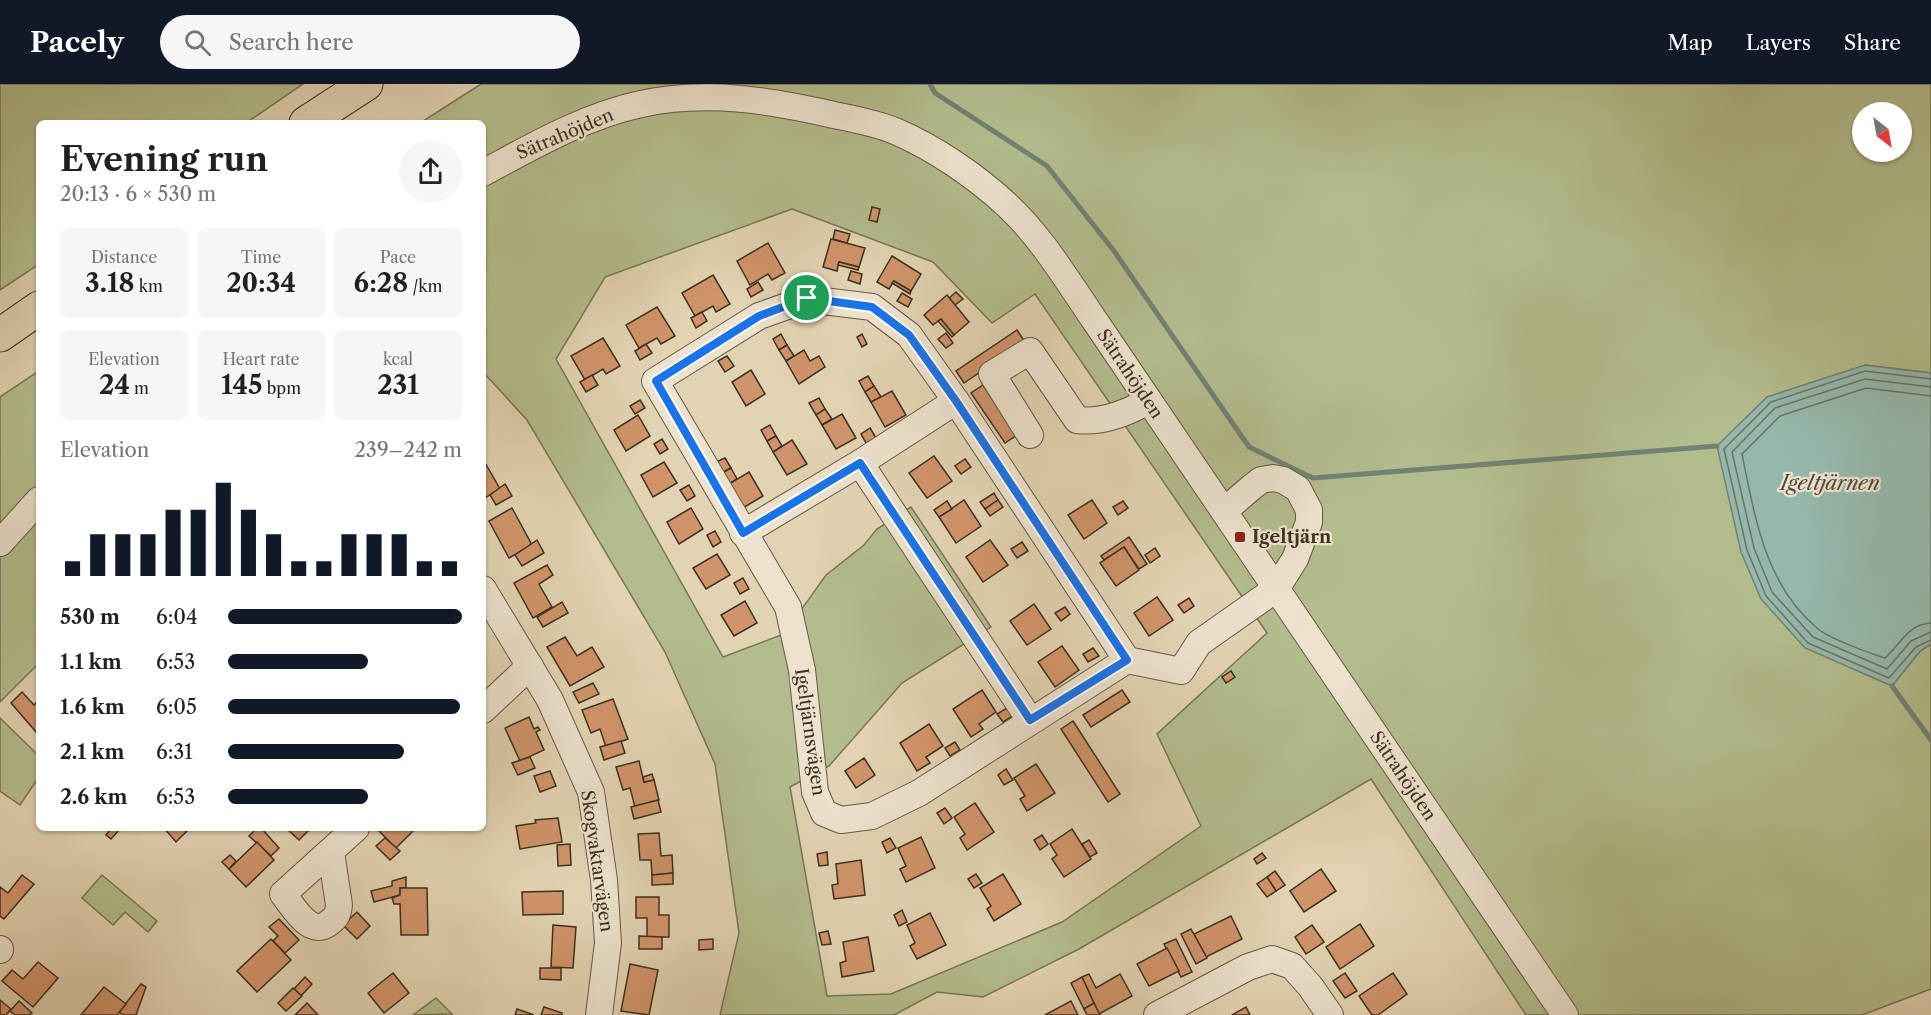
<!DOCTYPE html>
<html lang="en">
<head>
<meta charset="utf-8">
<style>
  body { margin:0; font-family:"Libre Caslon Text",serif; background:#f6f6f6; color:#202124; height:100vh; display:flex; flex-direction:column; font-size:22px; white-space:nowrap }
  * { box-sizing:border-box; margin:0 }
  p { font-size:20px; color:#757577 }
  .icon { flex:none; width:33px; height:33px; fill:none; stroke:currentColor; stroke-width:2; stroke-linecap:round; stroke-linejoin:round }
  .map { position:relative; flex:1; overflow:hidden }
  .side { position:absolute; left:36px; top:36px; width:450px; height:711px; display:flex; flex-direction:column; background:#fff; border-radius:9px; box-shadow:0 2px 4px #0004 }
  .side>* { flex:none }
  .needle { width:39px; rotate:149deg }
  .buttons { position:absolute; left:1852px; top:18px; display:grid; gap:12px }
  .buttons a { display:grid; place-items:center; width:60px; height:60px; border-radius:50%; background:#fff; box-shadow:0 2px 4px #0004; font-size:30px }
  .pin { position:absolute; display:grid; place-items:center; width:51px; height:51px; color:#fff; margin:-26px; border:3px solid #fff; border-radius:50%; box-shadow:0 2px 6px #0007 }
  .round { display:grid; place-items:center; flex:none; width:63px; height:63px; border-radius:32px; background:#f6f6f6 }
  .overview { display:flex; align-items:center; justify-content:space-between; height:102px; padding:0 24px }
  h1 { font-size:33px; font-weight:800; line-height:45px }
  .figures { display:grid; grid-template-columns:repeat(3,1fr); gap:9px; height:102px; padding:6px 24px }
  .figures div { display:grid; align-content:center; border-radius:9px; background:#f6f6f6; text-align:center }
  .figures b { font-size:26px; font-weight:800 }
  .figures small { font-size:16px; font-weight:400 }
  .figures p { font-size:16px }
  .chart { height:168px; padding:12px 24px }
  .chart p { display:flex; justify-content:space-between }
  .chart svg { width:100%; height:108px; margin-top:6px; stroke:#111827; stroke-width:6 }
  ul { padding:0 24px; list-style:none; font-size:20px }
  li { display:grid; grid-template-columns:96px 72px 1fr; align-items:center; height:45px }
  li i { height:15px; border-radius:8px; background:#111827 }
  header { display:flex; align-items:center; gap:36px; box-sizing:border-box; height:84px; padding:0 30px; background:#111827; color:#fff }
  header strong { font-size:28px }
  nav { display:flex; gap:33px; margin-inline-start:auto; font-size:21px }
  .search { width:420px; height:54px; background:#f6f6f6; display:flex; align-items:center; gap:15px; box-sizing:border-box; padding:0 21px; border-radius:33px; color:#757577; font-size:22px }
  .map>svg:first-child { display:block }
  .green { fill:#b3bc8c; stroke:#787656; stroke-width:1.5; fill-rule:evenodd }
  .water { fill:#95b8ab; stroke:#728273; stroke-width:1.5 }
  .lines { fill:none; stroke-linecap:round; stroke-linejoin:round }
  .shore { stroke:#697466; stroke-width:1.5 }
  .stream { stroke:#728273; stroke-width:5 }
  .building { fill:#d0946a; stroke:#3d3020; stroke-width:1.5 }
  .minor-casing { stroke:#665944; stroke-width:28 }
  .major-casing { stroke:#3d3020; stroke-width:35 }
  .minor { stroke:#ece2cd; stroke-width:26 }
  .major { stroke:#e2d3b2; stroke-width:33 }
  .route-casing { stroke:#fff; stroke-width:12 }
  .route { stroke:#1a73e8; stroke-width:8 }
  .poi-dot { fill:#8f2418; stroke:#ece2cd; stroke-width:2 }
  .labels { text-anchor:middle; stroke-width:4.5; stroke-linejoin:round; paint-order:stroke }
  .street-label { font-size:18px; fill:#3d3020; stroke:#ece2cd }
  .poi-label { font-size:18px; font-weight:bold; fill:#3d3020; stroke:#ece2cd; text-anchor:start }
  .water-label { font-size:20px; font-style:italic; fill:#4f4b3c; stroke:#ece2cd }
</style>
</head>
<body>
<header>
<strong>Pacely</strong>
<div class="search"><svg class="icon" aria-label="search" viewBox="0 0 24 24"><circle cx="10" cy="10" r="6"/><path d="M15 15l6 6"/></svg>Search here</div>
<nav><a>Map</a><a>Layers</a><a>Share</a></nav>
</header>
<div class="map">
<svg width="1931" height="931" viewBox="0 0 1931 931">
  <rect width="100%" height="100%" fill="#e2d3b2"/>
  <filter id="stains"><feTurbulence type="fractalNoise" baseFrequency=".00333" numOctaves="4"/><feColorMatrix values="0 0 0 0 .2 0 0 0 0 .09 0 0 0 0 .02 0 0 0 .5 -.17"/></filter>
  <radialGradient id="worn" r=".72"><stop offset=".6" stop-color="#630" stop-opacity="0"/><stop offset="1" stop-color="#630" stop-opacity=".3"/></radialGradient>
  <g class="green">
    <polygon points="0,0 303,0 246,39 39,39 39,180 0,206"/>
    <path d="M481,0h1450v289l-66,-8 27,321 28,-35 11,-7v345l-69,26h-336l-155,-236 -292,170 -96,48 -46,-5 -43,23h-174l19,-82 -24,-169 -50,-112 -138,-232 -44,-48v-249h-63zM1863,28h39v40h-39zM792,125l141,53 59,61 43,-29 232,339 -110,101 44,92 -139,96 -171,72 -64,2 -37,-209 39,-21 73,-83 89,-56 -80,-120 -34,22 -13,16 -38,30 -42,59 -61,23 -167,-298 49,-82z"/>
    <polygon points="39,287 39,579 0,618 0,313"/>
    <polygon points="0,634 39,672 39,693 20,721 0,707"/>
    <polygon points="102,791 157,837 148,848 125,828 113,841 82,814"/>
    <polygon points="436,914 452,930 413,931"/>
  </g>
  <polygon class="water" points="1865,281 1931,289 1931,560 1920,567 1892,602 1805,564 1761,515 1741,468 1717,362 1767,313"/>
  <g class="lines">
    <g class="shore">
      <polyline points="1931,295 1865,287 1771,318 1724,365 1747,466 1766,512 1808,559 1889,594 1916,563 1931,556"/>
      <polyline points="1931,303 1865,295 1775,324 1732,368 1754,464 1772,508 1813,553 1887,585 1911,557 1931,548"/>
      <path d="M1931,312l-65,-8 -86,28 -38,38c13,63 23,131 75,174 11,10 52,25 68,30 15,-13 23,-34 46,-35"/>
    </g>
    <g class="stream">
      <polyline points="930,0 935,9 1047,82 1114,167 1249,363 1313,394 1717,362"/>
      <polyline points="1892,602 1931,656"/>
    </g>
  </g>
  <g class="building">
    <polygon points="872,123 880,125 877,138 869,136"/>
    <polygon points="835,146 850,150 847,159 833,155"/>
    <polygon points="831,155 865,164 859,183 839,178 837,187 823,183"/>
    <polygon points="768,159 785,189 772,196 768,190 750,201 737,177"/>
    <polygon points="892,172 921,190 911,207 894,197 889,205 877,198"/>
    <polygon points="839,178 859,183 858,186 838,181"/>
    <polygon points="851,187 862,190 860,200 848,196"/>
    <polygon points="713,191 730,220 716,228 713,222 695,232 682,209"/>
    <polygon points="894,197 911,207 910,210 892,199"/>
    <polygon points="758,198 763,206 751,213 747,205"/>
    <polygon points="956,208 963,215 955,221 949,214"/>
    <polygon points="902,209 912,215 908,223 897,217"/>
    <polygon points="947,211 969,238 954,251 941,235 933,241 924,231"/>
    <polygon points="657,223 675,252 661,260 657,254 639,264 626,241"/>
    <polygon points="702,228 707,237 696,244 691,234"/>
    <polygon points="941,235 954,251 952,253 938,237"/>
    <polygon points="1017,246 1025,258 964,299 956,287"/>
    <polygon points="946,249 953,259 946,264 938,255"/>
    <polygon points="781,250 787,261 779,266 773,255"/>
    <polygon points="862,250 867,260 862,263 857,253"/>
    <polygon points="603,254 620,282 606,290 603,285 585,296 571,272"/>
    <polygon points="646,260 652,269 640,276 635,267"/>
    <polygon points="787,261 794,272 786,277 779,266"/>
    <polygon points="804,266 810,277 819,272 825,283 799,300 786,277"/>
    <polygon points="727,272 734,282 725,288 718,277"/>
    <polygon points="751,286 765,310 746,322 732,298"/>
    <polygon points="592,291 598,301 586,308 580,298"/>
    <polygon points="868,292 874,302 865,308 859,297"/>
    <polygon points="983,301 1017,351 1005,359 971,309"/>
    <polygon points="874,302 881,313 871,318 865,308"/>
    <polygon points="892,307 906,331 885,343 871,318"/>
    <polygon points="819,314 825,325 816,331 809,319"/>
    <polygon points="640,316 645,324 635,330 630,322"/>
    <polygon points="825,325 832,335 822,341 816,331"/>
    <polygon points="842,330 856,354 836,365 822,341"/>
    <polygon points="638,331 650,352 626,367 614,346"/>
    <polygon points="770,341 776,352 767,357 761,346"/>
    <polygon points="870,344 876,354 866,359 861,350"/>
    <polygon points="776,352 782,362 773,368 767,357"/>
    <polygon points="662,355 668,365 660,370 654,360"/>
    <polygon points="792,356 807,380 787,391 773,368"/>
    <polygon points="934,372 952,397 927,414 909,389"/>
    <polygon points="725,374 731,384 722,389 716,378"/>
    <polygon points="483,375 500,405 483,415"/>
    <polygon points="965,375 971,383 961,390 955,382"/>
    <polygon points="664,378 677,399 653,413 641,391"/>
    <polygon points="731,384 737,395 729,400 722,389"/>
    <polygon points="749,388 763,412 743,424 729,400"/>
    <polygon points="505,400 512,412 496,421 490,411"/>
    <polygon points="689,401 695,412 687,417 680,406"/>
    <polygon points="994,409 998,416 985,425 980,418"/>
    <polygon points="964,416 981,442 956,459 939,433"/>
    <polygon points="998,416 1003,423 990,432 985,425"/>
    <polygon points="1092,416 1107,439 1084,455 1068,431"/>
    <polygon points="947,417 952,425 939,433 934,426"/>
    <polygon points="1123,417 1128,424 1118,431 1113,423"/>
    <polygon points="512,424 532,461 509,474 489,437"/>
    <polygon points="691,424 703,445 679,460 667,438"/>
    <polygon points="715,447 721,458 713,463 707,451"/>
    <polygon points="1129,453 1147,480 1139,485 1124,463 1104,476 1101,472"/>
    <polygon points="537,456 544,469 522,482 515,471"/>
    <polygon points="990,456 1008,481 983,498 966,473"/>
    <polygon points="1022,458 1028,467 1017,474 1011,465"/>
    <polygon points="1124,463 1139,486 1116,502 1100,479"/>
    <polygon points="1155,464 1160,472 1150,479 1145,471"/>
    <polygon points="717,470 730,491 706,505 693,484"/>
    <polygon points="547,481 553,491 539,500 552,523 533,534 514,499"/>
    <polygon points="743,494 749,505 740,510 734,499"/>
    <polygon points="1157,513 1173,536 1149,552 1134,529"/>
    <polygon points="1189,514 1194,522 1184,529 1178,521"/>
    <polygon points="745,517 757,539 734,552 721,531"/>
    <polygon points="562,518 568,529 543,543 537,533"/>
    <polygon points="1034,520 1051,545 1027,561 1010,537"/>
    <polygon points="1065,523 1070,530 1061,537 1055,529"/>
    <polygon points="565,553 577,572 592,563 604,583 570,602 547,563"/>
    <polygon points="1062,562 1079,586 1055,603 1038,578"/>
    <polygon points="1093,564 1099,572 1088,578 1083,570"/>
    <polygon points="1231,587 1235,593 1226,599 1222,593"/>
    <polygon points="593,599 599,610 579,619 573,608"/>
    <polygon points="982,606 996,628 979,640 983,645 971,653 953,625"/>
    <polygon points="1122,606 1130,618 1091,643 1083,631"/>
    <polygon points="22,608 34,621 39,616 37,649 11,619"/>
    <polygon points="613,615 628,655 606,663 600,645 591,649 582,626"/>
    <polygon points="1007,624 1012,632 1003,638 997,630"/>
    <polygon points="529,633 534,645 538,643 540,646 536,648 544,666 520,677 505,644"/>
    <polygon points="1073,637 1120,710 1108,718 1061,645"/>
    <polygon points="929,640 943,662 926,673 930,679 917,687 900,659"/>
    <polygon points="621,657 625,669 604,676 600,663"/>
    <polygon points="955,658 960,666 950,672 945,664"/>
    <polygon points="530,673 535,684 518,691 512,679"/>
    <polygon points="864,674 875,691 856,704 845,687"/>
    <polygon points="639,677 644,698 654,696 659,716 635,723 630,704 623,706 616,683"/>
    <polygon points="1036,680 1055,709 1027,727 1020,715 1025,712 1014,694"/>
    <polygon points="1006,685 1013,696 1004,701 998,691"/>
    <polygon points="550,687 556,702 540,708 534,692"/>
    <polygon points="652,690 654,696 644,698 643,693"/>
    <polygon points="658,716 661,728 634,735 631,723"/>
    <polygon points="975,719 994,748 967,766 960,754 965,750 954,733"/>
    <polygon points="945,724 952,734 944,740 937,729"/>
    <polygon points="558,734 562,758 520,765 516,742 536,739 535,736"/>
    <polygon points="112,744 119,746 111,755 106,751"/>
    <polygon points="164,744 190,744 176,758"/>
    <polygon points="257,744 261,744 279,764 271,772 249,752"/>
    <polygon points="286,744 311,744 299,756"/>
    <polygon points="381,744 416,744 396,764 378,746"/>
    <polygon points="1072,745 1091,775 1064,793 1052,775 1057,771 1050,760"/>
    <polygon points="659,749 661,772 672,771 673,789 652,791 651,776 640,776 638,750"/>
    <polygon points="1042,751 1048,760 1040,766 1034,756"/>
    <polygon points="921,753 935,784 906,798 900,785 906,782 898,764"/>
    <polygon points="385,754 400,767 390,776 376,762"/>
    <polygon points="890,754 896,764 887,769 882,758"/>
    <polygon points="1089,756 1097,769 1090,773 1082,760"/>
    <polygon points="257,758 274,776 246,803 229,785"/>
    <polygon points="570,760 571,781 558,782 557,761"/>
    <polygon points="827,768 828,781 819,782 817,770"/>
    <polygon points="1262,769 1266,774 1257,780 1254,775"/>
    <polygon points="230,771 236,777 229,785 222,778"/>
    <polygon points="861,776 865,811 834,815 832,801 838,800 836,780"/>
    <polygon points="1321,785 1336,807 1304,828 1290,807"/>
    <polygon points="1275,787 1285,801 1276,807 1267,793"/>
    <polygon points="673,789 673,800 652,801 652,791"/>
    <polygon points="976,790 982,799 974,804 968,795"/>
    <polygon points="1003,790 1021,820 994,837 987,825 991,822 980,804"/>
    <polygon points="22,791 34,800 4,835 0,832 0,803 8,809"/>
    <polygon points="406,793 406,804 400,804 400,811 374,818 371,807 392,802 392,797"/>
    <polygon points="1267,793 1276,807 1267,813 1257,800"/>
    <polygon points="400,804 427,804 428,851 401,851 400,820 394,820 392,814 400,811"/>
    <polygon points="563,807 563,830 523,831 522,808"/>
    <polygon points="636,813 659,813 659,831 669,831 669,853 647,853 647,834 636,834"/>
    <polygon points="902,826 907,838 899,842 894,831"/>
    <polygon points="357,828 370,842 357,855 343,841"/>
    <polygon points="930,829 946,861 917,875 910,862 915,859 907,841"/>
    <polygon points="1231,832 1242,855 1206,873 1194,850"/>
    <polygon points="279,835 299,856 285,869 273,857 278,852 269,843"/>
    <polygon points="1360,840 1374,862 1340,885 1326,863"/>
    <polygon points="553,841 576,843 573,884 551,883"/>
    <polygon points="1312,841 1324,858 1306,870 1295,853"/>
    <polygon points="1191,845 1207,874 1196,880 1181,850"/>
    <polygon points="828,847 831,860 822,861 819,849"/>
    <polygon points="639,852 662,853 662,865 639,865"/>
    <polygon points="868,853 874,887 842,893 840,879 846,877 843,858"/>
    <polygon points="271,855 291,876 257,908 237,887"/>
    <polygon points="713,855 713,865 699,866 699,856"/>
    <polygon points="1176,855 1192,888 1181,893 1164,860"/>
    <polygon points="1167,864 1179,887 1149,902 1137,880"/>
    <polygon points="38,878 58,894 33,923 2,897 12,886 23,895"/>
    <polygon points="630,880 658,886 649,931 621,927"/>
    <polygon points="540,884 561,884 561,896 540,895"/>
    <polygon points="393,889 409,909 384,929 368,909"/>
    <polygon points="1345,889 1357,907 1345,914 1333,897"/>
    <polygon points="1393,889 1407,910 1378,931 1372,931 1359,912"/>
    <polygon points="1089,890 1096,904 1120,890 1132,912 1099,930 1082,893"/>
    <polygon points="305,893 312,900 301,912 294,905"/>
    <polygon points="1082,893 1094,919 1084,925 1071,899"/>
    <polygon points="141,900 146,903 136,931 123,931 119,928"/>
    <polygon points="104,903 126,920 117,931 81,931"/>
    <polygon points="293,904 302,912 286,927 278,919"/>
    <polygon points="0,916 11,925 6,931 0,931"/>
    <polygon points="19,917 32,929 30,931 15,931 10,927"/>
    <polygon points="1071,917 1078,931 1045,931"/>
    <polygon points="307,919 318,931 295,931"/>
    <polygon points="1094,919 1100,931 1087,931 1084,925"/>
    <polygon points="544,923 562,929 562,931 541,931"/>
    <polygon points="1246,923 1250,931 1232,931"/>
    <polygon points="517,925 534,931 515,931"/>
  </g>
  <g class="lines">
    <g class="minor-casing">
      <g id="minor">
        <path d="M483,89c50,-27 102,-57 158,-69 65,-14 128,-4 193,11 20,4 42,8 61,16 40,17 82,46 113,75 34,32 59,74 85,112l472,697"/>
        <polygon points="807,215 872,223 909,251 956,317 1127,576 919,709 872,732 841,736 824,729 815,708 802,586 788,523 655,297 759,232"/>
        <path d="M1030,351l-38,-61 38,-23 47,69c25,3 50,-7 71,-19"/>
        <polyline points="860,379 1030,636"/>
        <polyline points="743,449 860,379 956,317"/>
        <polyline points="0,459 39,416"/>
        <polyline points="483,505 550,616 591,708 604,796 608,859 599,931"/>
        <polyline points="1127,576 1181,587 1199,559 1276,505 1295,475 1309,438 1309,426 1298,405 1283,396 1273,394 1261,396 1252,403 1224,427"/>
        <polyline points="483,626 530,582"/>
        <path d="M331,768l8,53c-1,8 -2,12 -9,17 -19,17 -36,-14 -47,-28l73,-66"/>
        <polyline points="0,865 0,866"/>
        <polyline points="1157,931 1248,883 1272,875 1292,882 1310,902 1330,931"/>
      </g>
    </g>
    <g class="major-casing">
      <g id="major">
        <polyline points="306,39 366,0"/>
        <polyline points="0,251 39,224"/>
      </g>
    </g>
    <use href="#minor" class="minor"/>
    <use href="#major" class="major"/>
  </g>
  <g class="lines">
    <g class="route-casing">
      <polygon id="route" points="807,214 872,223 909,251 956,317 1127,576 1030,636 860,379 743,449 656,297 759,232"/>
    </g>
    <use href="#route" class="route"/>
  </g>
  <rect class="poi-dot" x="1234" y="447" width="12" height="12" rx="3"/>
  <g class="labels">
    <g class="street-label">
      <text transform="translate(565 50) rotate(-23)" y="6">Sätrahöjden</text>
      <text transform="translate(1130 290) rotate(56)" y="6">Sätrahöjden</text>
      <text transform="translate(810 648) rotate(82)" y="6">Igeltjärnsvägen</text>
      <text transform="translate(1403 692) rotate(56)" y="6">Sätrahöjden</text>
      <text transform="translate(597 777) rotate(82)" y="6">Skogvaktarvägen</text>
    </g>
    <g class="poi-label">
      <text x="1252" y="459">Igeltjärn</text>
    </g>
    <g class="water-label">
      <text x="1830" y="406">Igeltjärnen</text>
    </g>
  </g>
  <rect width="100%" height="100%" filter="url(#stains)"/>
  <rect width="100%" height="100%" fill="url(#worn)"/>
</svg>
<div class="buttons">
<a><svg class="needle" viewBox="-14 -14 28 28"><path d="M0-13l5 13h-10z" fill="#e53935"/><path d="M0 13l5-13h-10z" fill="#757577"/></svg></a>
</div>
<div class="pin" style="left:807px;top:214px;background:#1e9e55"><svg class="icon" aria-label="arrive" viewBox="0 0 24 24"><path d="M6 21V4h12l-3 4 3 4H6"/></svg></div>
<section class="side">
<div class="overview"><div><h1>Evening run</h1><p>20:13 · 6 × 530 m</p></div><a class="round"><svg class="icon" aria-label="share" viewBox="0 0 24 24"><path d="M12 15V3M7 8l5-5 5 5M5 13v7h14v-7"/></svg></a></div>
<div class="figures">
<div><p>Distance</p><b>3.18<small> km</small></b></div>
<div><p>Time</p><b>20:34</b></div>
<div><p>Pace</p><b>6:28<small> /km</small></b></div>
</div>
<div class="figures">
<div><p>Elevation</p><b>24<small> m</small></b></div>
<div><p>Heart rate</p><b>145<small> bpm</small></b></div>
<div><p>kcal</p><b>231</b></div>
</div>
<div class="chart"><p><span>Elevation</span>239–242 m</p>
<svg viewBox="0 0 160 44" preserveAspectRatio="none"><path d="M5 44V38M15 44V27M25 44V27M35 44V27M45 44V17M55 44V17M65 44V6M75 44V17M85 44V27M95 44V38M105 44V38M115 44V27M125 44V27M135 44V27M145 44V38M155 44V38"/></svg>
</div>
<ul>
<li><b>530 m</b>6:04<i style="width:100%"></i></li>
<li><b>1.1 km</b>6:53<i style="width:60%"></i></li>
<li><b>1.6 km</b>6:05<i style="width:99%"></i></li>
<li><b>2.1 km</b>6:31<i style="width:75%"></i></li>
<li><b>2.6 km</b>6:53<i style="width:60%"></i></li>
</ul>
</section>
</div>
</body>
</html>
